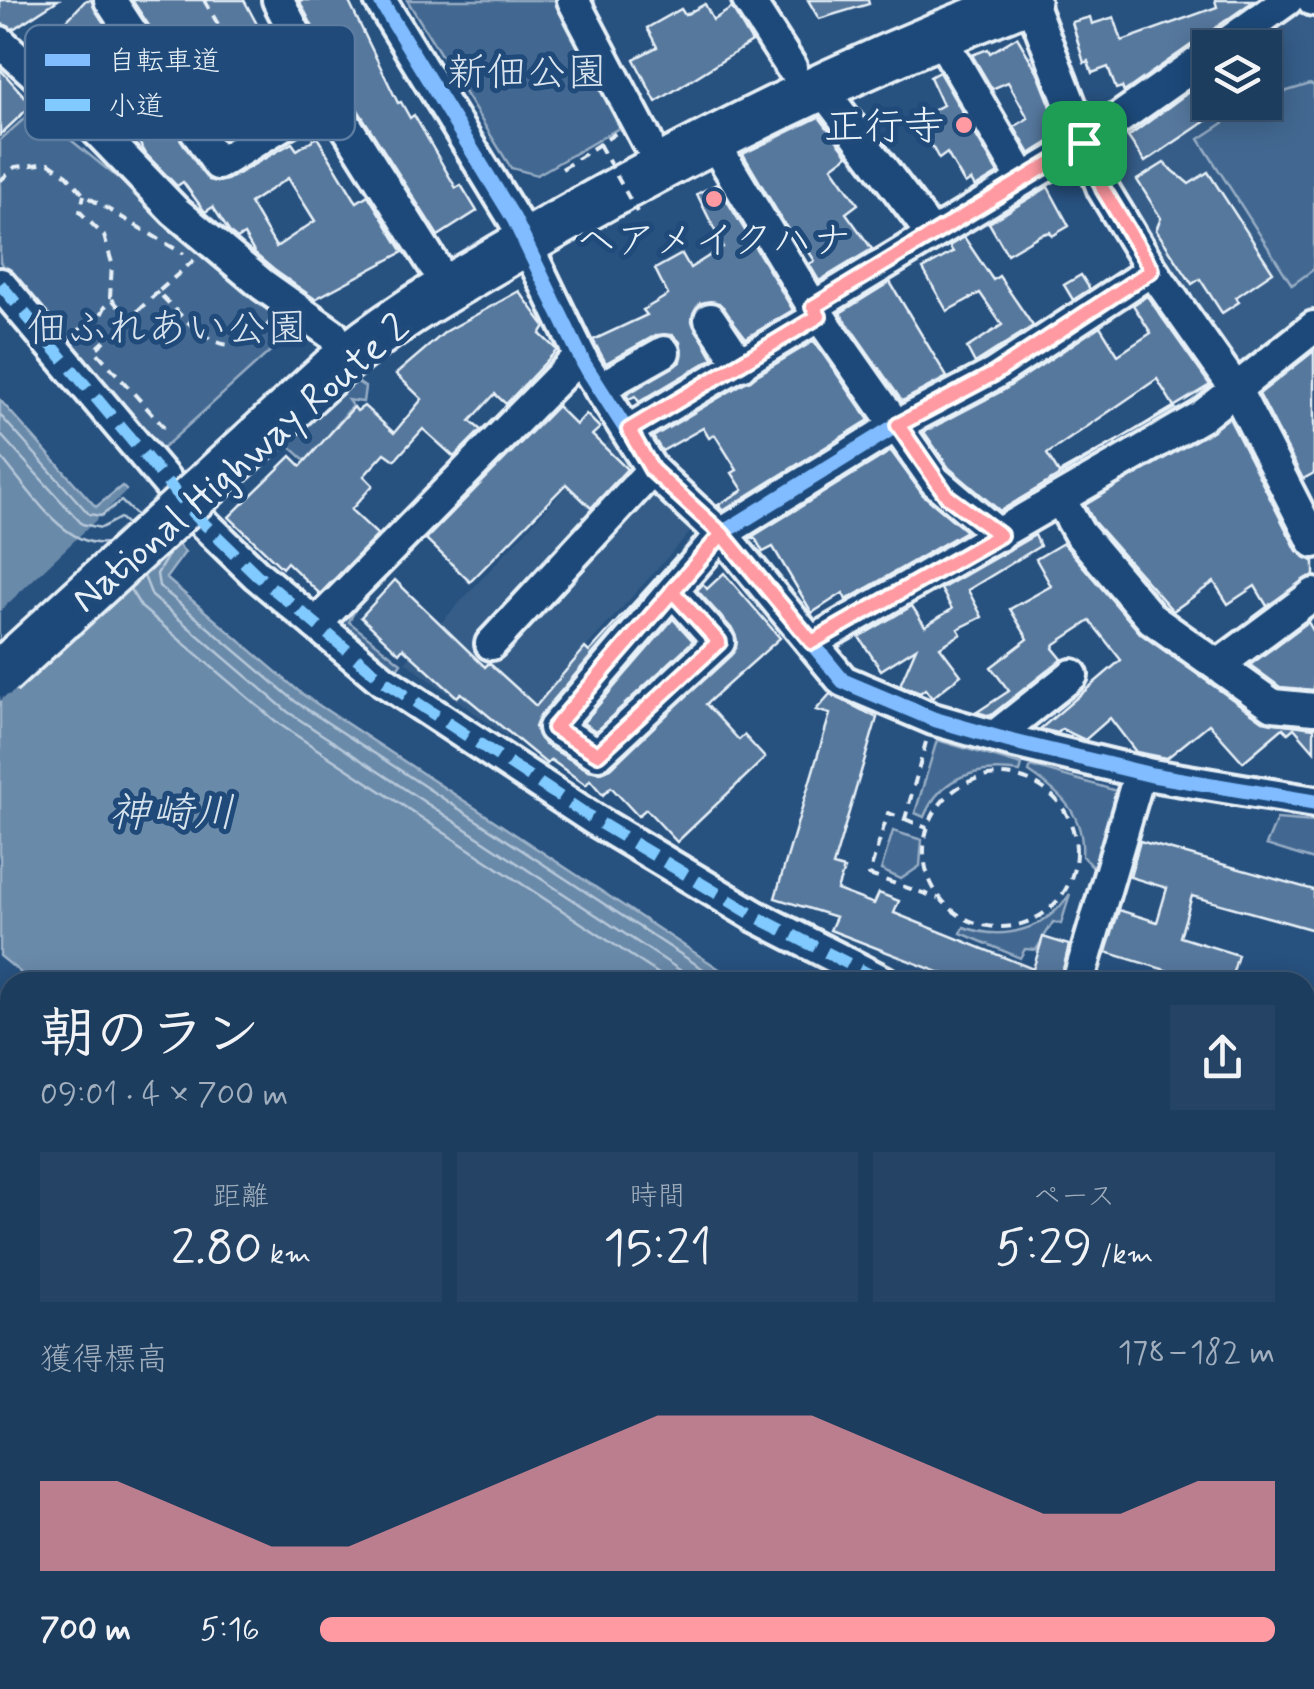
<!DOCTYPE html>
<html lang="ja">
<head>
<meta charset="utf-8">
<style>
  body { margin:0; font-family:Mynerve,"Klee One",sans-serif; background:#254465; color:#f1f3f6; height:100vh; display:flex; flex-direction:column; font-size:38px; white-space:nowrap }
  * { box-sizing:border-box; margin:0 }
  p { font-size:32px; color:#a0aebd }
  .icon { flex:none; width:55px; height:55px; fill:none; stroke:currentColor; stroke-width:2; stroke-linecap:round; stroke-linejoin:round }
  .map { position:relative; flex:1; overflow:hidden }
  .sheet { position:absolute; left:0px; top:972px; width:1315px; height:718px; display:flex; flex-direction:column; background:#1d3d5f; border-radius:30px 30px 0 0; box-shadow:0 5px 25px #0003,0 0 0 2px #3b5674 }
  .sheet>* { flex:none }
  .tools { position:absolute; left:1192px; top:30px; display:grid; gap:20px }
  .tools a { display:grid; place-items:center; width:90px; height:90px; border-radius:0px; background:#1d3d5f; box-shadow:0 5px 25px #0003,0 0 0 2px #3b5674; font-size:50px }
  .pin { position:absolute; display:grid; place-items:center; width:85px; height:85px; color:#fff; margin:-42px; border-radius:20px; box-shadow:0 5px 15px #0006 }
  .round { display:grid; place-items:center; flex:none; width:105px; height:105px; border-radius:0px; background:#254465 }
  .headline { display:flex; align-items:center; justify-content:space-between; height:170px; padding:0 40px }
  h1 { font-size:55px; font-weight:600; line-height:75px }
  .stats { display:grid; grid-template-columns:repeat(3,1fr); gap:15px; height:170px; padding:10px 40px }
  .stats div { display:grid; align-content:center; border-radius:0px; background:#254465; text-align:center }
  .stats b { font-size:50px; font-weight:600 }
  .stats small { font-size:28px; font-weight:400 }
  .stats p { font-size:28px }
  .chart { height:280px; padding:20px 40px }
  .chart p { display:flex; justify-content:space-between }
  .chart svg { width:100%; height:180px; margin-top:10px; fill:#ff9aa2; opacity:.7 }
  ul { padding:0 40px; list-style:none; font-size:32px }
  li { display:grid; grid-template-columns:160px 120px 1fr; align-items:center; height:75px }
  li i { height:25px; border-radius:12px; background:#ff9aa2 }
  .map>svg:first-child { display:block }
  .built { fill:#355d88 }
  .green { fill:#436891; stroke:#96acc4; stroke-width:2.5 }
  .water { fill:#6b8aaa; stroke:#9db3c9; stroke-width:2.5 }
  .pier { fill:#27517f }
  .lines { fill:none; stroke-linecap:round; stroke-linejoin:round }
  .shore { stroke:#b6c8d9; stroke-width:2.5 }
  .building { fill:#57789d; stroke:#e8f1f8; stroke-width:2.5; fill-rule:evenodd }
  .minor-casing { stroke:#e8f1f8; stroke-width:38 }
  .highway-casing { stroke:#e8f1f8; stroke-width:52 }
  .path { stroke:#e8f1f8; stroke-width:4; stroke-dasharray:10 8; stroke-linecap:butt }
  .minor { stroke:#1f4a7a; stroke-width:30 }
  .highway { stroke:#1f4a7a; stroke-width:45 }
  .highway-bridge-casing { stroke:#e8f1f8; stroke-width:52; stroke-linecap:butt }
  .path-bridge { stroke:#e8f1f8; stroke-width:4; stroke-dasharray:10 8; stroke-linecap:butt }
  .highway-bridge { stroke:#1f4a7a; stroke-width:45 }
  .quiet { stroke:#80caff; stroke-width:12; stroke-dasharray:25 12; stroke-linecap:butt }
  .cycleway-casing { stroke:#1f4a7a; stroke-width:21 }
  .cycleway { stroke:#80bcff; stroke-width:15 }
  .route-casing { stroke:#fff; stroke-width:20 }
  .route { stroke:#ff9aa2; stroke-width:12 }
  .poi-dot { fill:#ff9aa2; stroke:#1f4a7a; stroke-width:4 }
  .labels { text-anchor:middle; stroke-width:10; stroke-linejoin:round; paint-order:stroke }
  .park-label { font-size:40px; fill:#d8e3ee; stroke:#1f4a7a }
  .poi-label { font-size:40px; fill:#e8f1f8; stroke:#1f4a7a; text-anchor:end }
  .street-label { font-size:40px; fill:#e8f1f8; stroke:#1f4a7a }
  .water-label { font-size:42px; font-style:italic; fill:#d5e2ec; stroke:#1f4a7a }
  .key { fill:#1f4a7a; stroke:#5b7ca0; stroke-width:2.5 }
  .key-label { font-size:28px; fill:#e8f1f8 }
</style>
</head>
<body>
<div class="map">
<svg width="1314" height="1689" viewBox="0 0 1314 1689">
  <rect width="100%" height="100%" fill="#27517f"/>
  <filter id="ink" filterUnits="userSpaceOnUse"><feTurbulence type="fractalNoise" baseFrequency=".01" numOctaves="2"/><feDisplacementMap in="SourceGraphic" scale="20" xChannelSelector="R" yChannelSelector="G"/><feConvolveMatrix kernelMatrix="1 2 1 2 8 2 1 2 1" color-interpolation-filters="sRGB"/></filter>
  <g filter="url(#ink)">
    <g class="built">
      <polygon points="1299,7 1314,10 1314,318 1232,373 1093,152 1210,66 1210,102 1265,102 1265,48 1238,47"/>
      <polygon points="614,435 695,527 506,736 405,662"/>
      <polygon points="0,1273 10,1282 10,1344 0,1339"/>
      <polygon points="0,1343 10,1347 10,1558 0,1554"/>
    </g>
    <g class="green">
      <polygon points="407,0 562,0 626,124 537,175 511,168"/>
      <polygon points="1310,84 1314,86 1314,269 1292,285 1199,139 1254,103 1265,102 1265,95 1277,87 1284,92"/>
      <polygon points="34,110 299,325 160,451 0,262 0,140"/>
      <polygon points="356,381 365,387 363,402 348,400 352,406 307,462 287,444"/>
      <polygon points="346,603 355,610 349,622 401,663 395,672 333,625"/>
      <path d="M937,740l85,25 -2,7c-42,-6 -79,3 -96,45l-9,-4z"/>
      <path d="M1031,766l86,25 -22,79 -13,-14c3,-42 -22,-63 -53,-84z"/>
      <polygon points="1277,819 1314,822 1314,860 1266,845"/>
      <polygon points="893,831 922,840 920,866 901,879 881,870"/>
      <path d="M1070,894l-9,30 -8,-2 -17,28 -11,-1 -5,9 -59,-25 3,-6c41,15 82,2 106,-33z"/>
      <polygon points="760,1680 1265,1680 1302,1689 774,1689"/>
    </g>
    <g class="water">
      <polygon points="0,400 96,507 122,486 185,552 166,578 302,694 721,970 747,982 32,982 0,956"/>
      <polygon points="1305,1191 1314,1193 1314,1611 1305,1610"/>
    </g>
    <polygon class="pier" points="131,487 176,535 0,701 0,611"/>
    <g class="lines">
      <g class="shore">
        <polyline points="0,415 89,514 101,516 121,501 136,515"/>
        <polyline points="0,434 82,524 101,528 120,518 127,524"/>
        <path d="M0,456c26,29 63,93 107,87"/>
        <polyline points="170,552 157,574 159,586 296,702 723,982"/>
        <polyline points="144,576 152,596 288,712 698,982"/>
        <polyline points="130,589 141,607 279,724 671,982"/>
      </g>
    </g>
    <g class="building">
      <polygon points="0,0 58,0 13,29 0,24"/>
      <path d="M86,0h5l118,180h18l65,-37 5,7 20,-13 37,61 3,4 11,-7 35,57 -88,47 -41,-29 -19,-16 -11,-19 -7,4 -7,-6 -17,-26 -8,5 -22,-30 -6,4 -31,-32 -15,-25 -5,5 -88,-83zM288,178l27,43 -39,26 -26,-44z"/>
      <polygon points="132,0 244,0 275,58 245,74 253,87 229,100 248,124 224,139"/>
      <polygon points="299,0 348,0 398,103 401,102 410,118 414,115 456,188 461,185 477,211 438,236 344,88"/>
      <polygon points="808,0 868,0 869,4 819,19"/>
      <polygon points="1215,0 1255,0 1124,92 1122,87 1116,89 1108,67 1092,73 1088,61 1084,63 1072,22 1090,17 1092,24 1114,17 1122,41 1217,7"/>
      <polygon points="705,4 713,20 732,8 752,42 656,102 634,59 657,47 647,28 681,9 685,15"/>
      <polygon points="1017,37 1037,71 1062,134 1030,154 1014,127 1028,118 1008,82 992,89 972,55 988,49 990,53"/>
      <polygon points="0,69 32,105 0,135"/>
      <polygon points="939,72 998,173 975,187 971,180 965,184 947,153 939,159 917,119 943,105 930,77"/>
      <polygon points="1210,82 1210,102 1234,102 1145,162 1128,137 1198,85 1200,89"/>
      <polygon points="819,117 848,155 832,167 858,204 846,213 872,249 819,281 809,264 815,261 796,232 791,235 743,154"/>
      <polygon points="1164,163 1189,184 1208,172 1273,272 1236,297 1239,302 1222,313 1200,279 1192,284 1156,230 1161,218 1137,180"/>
      <polygon points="717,184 793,310 746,338 719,303 700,303 692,321 713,358 639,402 635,396 629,399 626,395 680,362 680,342 673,335 656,335 606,363 593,340 647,315 643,310 668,295 655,269 682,254 690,268 723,247 697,194"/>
      <polygon points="1048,187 1069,226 1052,236 1050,232 1040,235 1007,254 989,223"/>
      <polygon points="964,237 993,280 999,276 1033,326 975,363 967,348 1002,325 980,293 947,311 923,269 953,252 949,246"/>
      <polygon points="1081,275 1090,289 1073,300 1064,285"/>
      <polygon points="890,282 947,377 902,401 840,313"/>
      <polygon points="519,291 545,326 540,334 557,350 506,404 495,394 470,421 481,430 454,457 423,429 395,460 385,453 364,476 373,485 351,510 378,535 320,594 287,562 282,568 229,517 291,456 301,466 354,407 357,411 364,406 394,433 422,399 396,374 445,332"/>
      <path d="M1147,296l63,89 -210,126 -51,-43 -25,-36 80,-42 96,-64 18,29 33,-22 -18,-28zM1157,379l18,29 -116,65 -12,-19z"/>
      <polygon points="814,341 869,420 723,511 718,505 743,490 732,473 737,470 715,435 709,438 703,428 662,451 653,437"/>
      <polygon points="1314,351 1314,473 1303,479 1259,394"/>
      <polygon points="557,406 576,425 586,414 600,428 592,435 627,469 591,508 566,484 470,582 426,539"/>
      <polygon points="1229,418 1297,551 1314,562 1314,576 1267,606 1255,586 1228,604 1214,582 1173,611 1094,522 1085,505"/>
      <polygon points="891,451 923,495 966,531 846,600 843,593 812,613 773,547 763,552 755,538 750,538"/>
      <polygon points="1035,535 1040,546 968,590 982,617 958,629 961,634 940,647 961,675 932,698 925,689 920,693 900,685 916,648 881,670 859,637 912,606 925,626 952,609 941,589"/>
      <polygon points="1063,543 1141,634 1263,721 1314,728 1314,751 1294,728 1288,733 1283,728 1243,762 1209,724 1167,758 1136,752 1110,718 1085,740 1062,729 1058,733 1040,729 1121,660 1090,621 1055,644 1053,648 1062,659 990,716 977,712 1009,691 991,667 1028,639 1010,609 1051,586 1036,559"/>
      <polygon points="677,555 540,716 535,727 544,744 588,770 601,772 611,768 736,648 733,630 697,590 703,584 707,589 724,573 780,638 706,704 739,740 744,735 765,758 677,842 646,809 638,816 611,787 603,795 590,780 586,785 551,760 547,764 461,693 457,697 403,648 399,653 361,617 395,580 485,667 489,663 536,706 585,648 589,652"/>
      <polygon points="673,619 693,641 596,731 583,723"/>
      <polygon points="1308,622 1314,632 1314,690 1280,687 1250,665"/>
      <polygon points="830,694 877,718 833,866 844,869 837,890 874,904 879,893 899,901 894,913 1033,969 1043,937 1069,945 1060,982 964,982 830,930 836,917 775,898 830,714 816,710"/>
      <polygon points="1140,841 1314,890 1314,930 1192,896 1180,937 1238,955 1230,982 1205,982 1106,952 1119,910 1157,922 1167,888 1130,877"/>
    </g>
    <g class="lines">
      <g class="minor-casing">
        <g id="minor">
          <polyline points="110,0 218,164 328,97"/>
          <polyline points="278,0 328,97 434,265"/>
          <polyline points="380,0 514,219 584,364 652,470 727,540 843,681 933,719 1010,741 1152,775 1314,802"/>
          <polyline points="573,0 647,141"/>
          <polyline points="748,0 791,67"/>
          <polyline points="1030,0 1103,189 1152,270 1235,388 1314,542"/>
          <polyline points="1313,0 1314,0"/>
          <polyline points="938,33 1023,179"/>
          <polyline points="0,42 94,127 175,211 263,285 332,334 347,357"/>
          <polyline points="1220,48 1287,0"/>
          <polyline points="818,84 931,233"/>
          <polyline points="711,138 813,307 935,481 999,535"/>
          <polyline points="0,284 193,513 257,575 384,681 595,820 755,916 884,982"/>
          <polyline points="813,307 1084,143 1210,54"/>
          <polyline points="710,319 741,365"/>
          <polyline points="600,388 664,352"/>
          <polyline points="629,430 819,316"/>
          <polyline points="1061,501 1079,533 1152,619 1273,705 1314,709"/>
          <polyline points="673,591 719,642 598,754 554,728 721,534 897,425 994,374 1152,270"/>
          <polyline points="316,624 580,356"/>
          <polyline points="812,642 1202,416 1314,327"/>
          <polyline points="491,644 652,470"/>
          <polyline points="1220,664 1314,594"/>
          <polyline points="995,736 1072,675"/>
          <polyline points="1078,982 1140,772"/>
          <polyline points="0,1035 10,1044"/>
          <polyline points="0,1115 10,1125"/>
          <polyline points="1305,1133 1314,1135"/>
          <polyline points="0,1573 10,1578"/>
          <polyline points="1305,1676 1314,1677"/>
          <polyline points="233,1680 253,1689"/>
          <polyline points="664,1680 678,1689"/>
          <polyline points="3,1689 10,1665"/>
          <polyline points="151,1689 153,1680"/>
          <polyline points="366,1689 369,1680"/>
          <polyline points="489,1689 491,1680"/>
          <polyline points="564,1689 567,1680"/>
        </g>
      </g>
      <g class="highway-casing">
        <path id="highway" d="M332,370c61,-54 134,-92 203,-133 161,-93 318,-171 492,-237"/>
      </g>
      <g class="path">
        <polyline points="204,0 241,64"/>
        <polyline points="562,169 616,133"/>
        <polyline points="0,181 15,167 49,163 67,175 84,195 184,254"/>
        <path d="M194,260l-36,32c32,32 71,84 113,29"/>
        <polyline points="158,292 95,350 163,426 159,433"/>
        <polyline points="112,299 128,318"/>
        <polyline points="77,337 81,327 99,319 110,297 112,263 104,236 80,212 84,195"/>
        <polyline points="926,742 905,819 888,813 869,875 938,898"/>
        <circle cx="1000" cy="851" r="76"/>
        <polyline points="905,819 927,828"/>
      </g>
      <use href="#minor" class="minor"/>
      <use href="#highway" class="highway"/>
      <g class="highway-bridge-casing">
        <polyline id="highway-bridge" points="0,674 332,370"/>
      </g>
      <polyline class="path-bridge" points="599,144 637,212"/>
      <use href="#highway-bridge" class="highway-bridge"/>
      <g class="quiet">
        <polyline points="0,284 193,513 257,575 384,681 595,820 755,916 884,982"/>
        <polyline points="1305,1133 1314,1135"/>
      </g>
      <g class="cycleway-casing">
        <g id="cycleway">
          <polyline points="380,0 514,219 584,364 652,470 727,540 843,681 933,719 1010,741 1152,775 1314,802"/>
          <polyline points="673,591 719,642 598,754 554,728 721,534 897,425 994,374 1152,270"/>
        </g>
      </g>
      <use href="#cycleway" class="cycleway"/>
    </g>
  </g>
  <g class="lines" filter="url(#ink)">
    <g class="route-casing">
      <path id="route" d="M1084,143l-271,164 6,9 -190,114 23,40 70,64 -50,57 47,51 -121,112 -44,-26c56,-65 112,-129 168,-194l90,108 188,-107 -53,-39 -49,-71 96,-51 158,-104 -49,-81 -19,-46"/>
    </g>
    <use href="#route" class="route"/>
  </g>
  <g class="poi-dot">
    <circle cx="964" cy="125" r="10"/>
    <circle cx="714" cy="199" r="10"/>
  </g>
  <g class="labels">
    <g class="park-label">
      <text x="527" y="85">新佃公園</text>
      <text x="167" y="341">佃ふれあい公園</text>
    </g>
    <g class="poi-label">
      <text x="944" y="139">正行寺</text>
      <text x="714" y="253" text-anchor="middle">ヘアメイクハナ</text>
    </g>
    <g class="street-label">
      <text transform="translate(239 462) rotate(-41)" y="14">National Highway Route 2</text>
    </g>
    <g class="water-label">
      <text x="172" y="826">神崎川</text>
    </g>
  </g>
  <rect x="25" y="25" width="330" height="115" rx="15" class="key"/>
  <rect x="45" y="54" width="45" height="12" fill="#80bcff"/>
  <rect x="45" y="99" width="45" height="12" fill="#80caff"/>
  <g class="key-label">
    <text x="108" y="70">自転車道</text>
    <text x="108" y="115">小道</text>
  </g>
</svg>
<div class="tools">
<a><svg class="icon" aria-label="layers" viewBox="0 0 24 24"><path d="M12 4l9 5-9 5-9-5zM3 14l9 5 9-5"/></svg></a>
</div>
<div class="pin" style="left:1084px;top:143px;background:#1e9e55"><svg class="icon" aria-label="arrive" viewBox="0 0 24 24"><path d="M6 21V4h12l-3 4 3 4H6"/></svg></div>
<section class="sheet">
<div class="headline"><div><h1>朝のラン</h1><p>09:01 · 4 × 700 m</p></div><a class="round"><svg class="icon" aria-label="share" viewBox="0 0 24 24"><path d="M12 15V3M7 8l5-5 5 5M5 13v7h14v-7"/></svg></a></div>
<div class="stats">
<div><p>距離</p><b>2.80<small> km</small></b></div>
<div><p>時間</p><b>15:21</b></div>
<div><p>ペース</p><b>5:29<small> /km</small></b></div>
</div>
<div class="chart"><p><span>獲得標高</span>178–182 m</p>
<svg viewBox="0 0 160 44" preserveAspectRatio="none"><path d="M0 44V22L10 22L20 30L30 38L40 38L50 30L60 22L70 14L80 6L90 6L100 6L110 14L120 22L130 30L140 30L150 22L160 22V44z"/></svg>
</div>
<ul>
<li><b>700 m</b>5:16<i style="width:100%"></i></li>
</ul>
</section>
</div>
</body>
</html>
